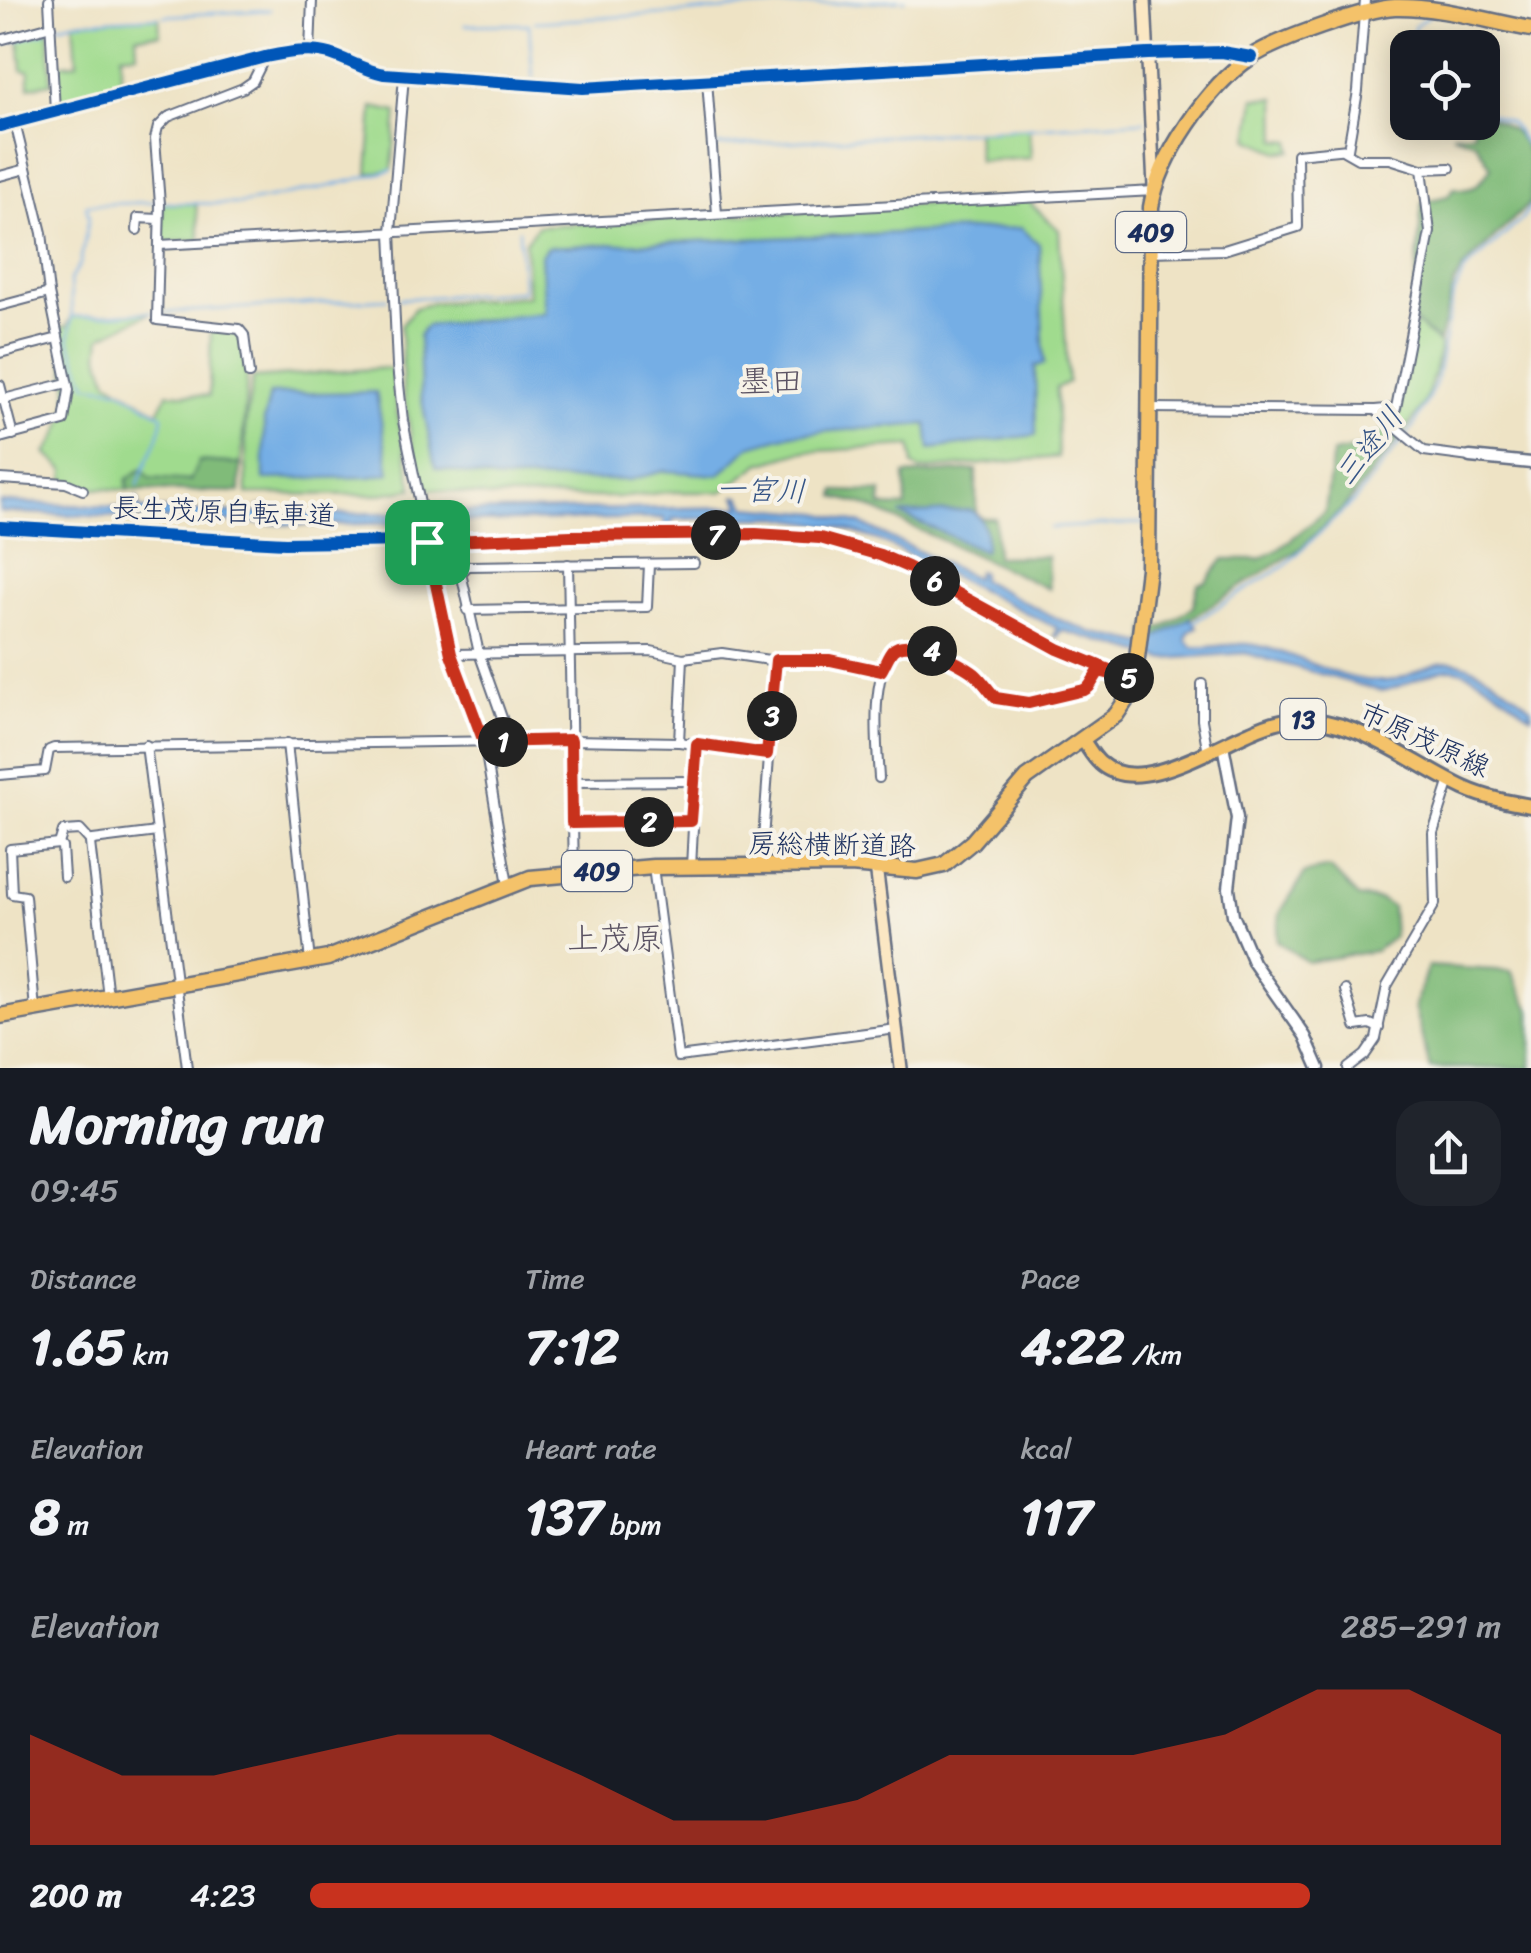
<!DOCTYPE html>
<html lang="en">
<head>
<meta charset="utf-8">
<style>
  body { margin:0; font-family:Sriracha,"Klee One",sans-serif; background:#20242c; color:#f1f3f6; height:100vh; display:flex; flex-direction:column; font-size:38px; white-space:nowrap }
  * { box-sizing:border-box; margin:0 }
  p { font-size:32px; color:#9ea1a6 }
  .icon { flex:none; width:55px; height:55px; fill:none; stroke:currentColor; stroke-width:2; stroke-linecap:round; stroke-linejoin:round }
  .map { position:relative; height:1068px; overflow:hidden }
  .side { display:flex; flex-direction:column; background:#171b24; flex:1 }
  .side>* { flex:none }
  .controls { position:absolute; left:1390px; top:30px; display:grid; gap:20px }
  .controls a { display:grid; place-items:center; width:110px; height:110px; border-radius:20px; background:#171b24; box-shadow:0 5px 25px #0003; font-size:50px }
  .pin { position:absolute; display:grid; place-items:center; width:85px; height:85px; color:#fff; margin:-42px; border-radius:20px; box-shadow:0 5px 15px #0006 }
  .km { position:absolute; width:50px; height:50px; margin:-25px; border-radius:50%; background:#222; color:#fff; font-size:28px; line-height:50px; text-align:center }
  .round { display:grid; place-items:center; flex:none; width:105px; height:105px; border-radius:30px; background:#20242c }
  .headline { display:flex; align-items:center; justify-content:space-between; height:170px; padding:0 30px }
  h1 { font-size:55px; font-weight:800; line-height:75px }
  .metrics { display:grid; grid-template-columns:repeat(3,1fr); gap:15px; height:170px; padding:10px 30px }
  .metrics div { display:grid; align-content:center }
  .metrics b { font-size:50px; font-weight:800 }
  .metrics small { font-size:28px; font-weight:400 }
  .metrics p { font-size:28px }
  .chart { height:280px; padding:20px 30px }
  .chart p { display:flex; justify-content:space-between }
  .chart svg { width:100%; height:180px; margin-top:10px; fill:#c8321e; opacity:.7 }
  ul { padding:0 30px; list-style:none; font-size:32px }
  li { display:grid; grid-template-columns:160px 120px 1fr; align-items:center; height:75px }
  li i { height:25px; border-radius:12px; background:#c8321e }
  .map>svg:first-child { display:block }
  .green { fill:#a0db8e; stroke:#5e8576; stroke-width:2.5 }
  .forest { fill:#80bb79; stroke:#4e756c; stroke-width:2.5 }
  .water { fill:#75aee5; stroke:#486ea2; stroke-width:2.5 }
  .lines { fill:none; stroke-linecap:round; stroke-linejoin:round }
  .stream { stroke:#75aee5; stroke-width:2.5 }
  .minor-casing { stroke:#656e82; stroke-width:12 }
  .tertiary-casing { stroke:#656e82; stroke-width:15 }
  .secondary-casing { stroke:#656e82; stroke-width:16 }
  .primary-casing { stroke:#656e82; stroke-width:18 }
  .trunk-casing { stroke:#656e82; stroke-width:19 }
  .minor { stroke:#fff; stroke-width:8 }
  .tertiary { stroke:#fff; stroke-width:10 }
  .secondary { stroke:#fbe7c3; stroke-width:11 }
  .primary { stroke:#f4c26a; stroke-width:12 }
  .trunk { stroke:#f4c26a; stroke-width:14 }
  .cycleway-casing { stroke:#f7f3e8; stroke-width:19 }
  .cycleway { stroke:#0057b8; stroke-width:12 }
  .route-casing { stroke:#fff; stroke-width:20 }
  .route { stroke:#c8321e; stroke-width:12 }
  .labels { text-anchor:middle; stroke-width:8; stroke-linejoin:round; paint-order:stroke }
  .shield { fill:#f7f3e8; stroke:#5d6a87; stroke-width:2.5 }
  .shield-label { font-size:25px; font-weight:bold; fill:#1b2f5e }
  .street-label { font-size:28px; fill:#1b2f5e; stroke:#f7f3e8 }
  .water-label { font-size:30px; font-style:italic; fill:#365586; stroke:#f7f3e8 }
  .quarter-label { font-size:32px; fill:#5c5464; stroke:#f7f3e8 }
</style>
</head>
<body>
<div class="map">
<svg width="1531" height="1068" viewBox="0 0 1531 1068">
  <rect width="100%" height="100%" fill="#f7f3e8"/>
  <filter id="ink" filterUnits="userSpaceOnUse"><feTurbulence type="fractalNoise" baseFrequency=".01" numOctaves="2"/><feDisplacementMap in="SourceGraphic" scale="20" xChannelSelector="R" yChannelSelector="G"/><feConvolveMatrix kernelMatrix="1 2 1 2 8 2 1 2 1" color-interpolation-filters="sRGB"/></filter>
  <filter id="wash" filterUnits="userSpaceOnUse"><feTurbulence type="fractalNoise" baseFrequency=".0048" numOctaves="4" result="noise"/><feDisplacementMap in="SourceGraphic" scale="40" xChannelSelector="R" yChannelSelector="G"/><feGaussianBlur stdDeviation="2.25" result="paint"/><feColorMatrix in="noise" values="0 0 0 0 0 0 0 0 0 0 0 0 0 0 0 0 0 1.4 0 .05"/><feComposite in="paint" operator="in"/></filter>
  <g filter="url(#wash)">
    <rect width="100%" height="100%" fill="#eee3c5"/>
    <g class="green">
      <polygon points="159,17 160,34 136,36 137,53 121,54 121,87 58,106 55,65 77,63 74,22"/>
      <polygon points="49,29 51,83 29,87 29,71 22,70 19,37"/>
      <polygon points="1255,98 1276,98 1277,140 1291,141 1292,151 1279,152 1249,139"/>
      <polygon points="373,107 397,112 392,170 368,174"/>
      <polygon points="1029,128 1031,158 978,161 976,131"/>
      <polygon points="1029,198 1032,205 1059,230 1068,382 1056,388 1058,457 920,470 913,466 911,446 800,452 760,464 722,492 667,492 626,497 491,497 420,488 403,390 401,325 415,308 432,303 528,296 525,242 538,226"/>
      <polygon points="163,203 196,204 200,240 161,243"/>
      <path d="M152,312l-51,25 -2,17 9,27 50,31 10,-19 41,3 2,-68 31,3 5,47 -6,86 -42,-2 -9,19 -63,-2v11l-43,-2 -20,-8 1,-10 -19,-17c34,-45 20,-74 13,-125l8,-2 5,-9z"/>
      <path d="M1415,322l25,23c-6,32 -12,64 -38,87l-21,-21h14z"/>
      <polygon points="386,368 393,371 397,411 413,489 374,495 247,494 245,426 253,378"/>
    </g>
    <g class="forest">
      <path d="M1483,115c48,18 48,38 48,87l-69,67 -8,15 -15,58 -27,-22 10,-118 26,-6 6,-8c21,5 26,-5 37,-21l-16,-25 -23,-8 21,-1 1,-10 8,-1z"/>
      <polygon points="1386,427 1399,437 1343,509 1300,549 1158,639 1145,644 1147,628 1163,627 1193,607 1198,584 1206,582 1224,559 1260,559 1279,549 1325,512 1333,453 1365,447"/>
      <polygon points="199,461 241,464 240,492 127,490 127,479 142,469 150,478 190,481"/>
      <polygon points="976,470 976,513 981,518 995,518 996,557 1047,556 1049,589 862,504 835,497 836,491 881,492 881,506 906,507 905,475"/>
      <polygon points="1330,868 1358,897 1381,900 1392,907 1394,937 1375,951 1307,962 1277,941 1280,913 1305,873"/>
      <polygon points="1428,966 1511,971 1531,1012 1531,1068 1430,1068 1414,1007"/>
    </g>
    <g class="water">
      <polygon points="1021,228 1039,244 1044,364 1035,366 1036,435 930,449 927,424 792,434 750,446 719,475 664,471 629,480 498,480 435,468 421,395 419,335 426,326 545,313 541,255 547,247"/>
      <polygon points="376,392 390,473 370,477 264,479 264,420 270,394"/>
      <path d="M736,496h4l7,11 72,6 42,11 114,54 2,-7 4,1v8l79,40 31,12 54,12 45,-26 7,9 -8,5 -3,7 6,8c18,2 36,-4 54,-3 48,5 91,40 140,37 25,-1 49,-25 73,-18 26,7 51,28 72,44v9c-19,-14 -59,-49 -82,-47 -23,2 -44,19 -68,22l-136,-38 -82,6 -102,-29 -4,7 -3,-1 3,-8 -179,-88 -40,-13 -60,-10 -106,2v9h-6l-2,-10 -359,7 -305,-13v-10l135,6v-10h3l1,11 120,5v-7l6,-1 1,8 9,1 466,-8z"/>
      <path d="M971,510c14,9 17,27 13,41l-84,-37z"/>
    </g>
    <g class="lines">
      <g class="stream">
        <polyline points="903,0 905,0"/>
        <polyline points="729,9 899,0"/>
        <polyline points="164,16 270,10"/>
        <polyline points="535,22 726,10"/>
        <polyline points="465,25 529,24 533,79"/>
        <polyline points="58,26 74,22 159,17"/>
        <polyline points="0,45 46,32"/>
        <polyline points="1410,48 1415,26 1430,14"/>
        <polyline points="1482,111 1510,122 1531,152"/>
        <polyline points="890,136 1144,121"/>
        <polyline points="715,146 887,136"/>
        <polyline points="163,203 240,204 331,186 392,170"/>
        <polyline points="400,299 523,291 519,230"/>
        <polyline points="159,313 387,299"/>
        <polyline points="74,317 152,312"/>
        <path d="M138,485c7,-24 22,-44 25,-69l-44,-27 -32,-4 -18,-45 3,-23 -2,-37 10,-16 9,-46 -3,-13 69,-3"/>
        <polyline points="1050,528 1143,523"/>
        <polyline points="1192,623 1284,566 1354,501 1415,424 1435,385 1453,297 1464,271 1520,221 1531,206"/>
      </g>
    </g>
  </g>
  <g filter="url(#ink)">
    <g class="lines">
      <g class="minor-casing">
        <g id="minor">
          <polyline points="49,0 55,111"/>
          <polyline points="0,40 51,26"/>
          <polyline points="310,51 312,0"/>
          <polyline points="404,76 391,232 397,366 403,421 451,654 484,742 508,885"/>
          <polyline points="707,80 717,214"/>
          <polyline points="1344,151 1358,159 1390,159 1422,169 1430,232 1396,408 1375,410"/>
          <polyline points="1422,169 1450,168"/>
          <polyline points="0,176 26,169"/>
          <polyline points="137,230 138,218 159,219"/>
          <polyline points="159,245 1154,191"/>
          <polyline points="1150,252 1224,250 1298,227 1297,154 1348,149 1358,91 1365,0"/>
          <polyline points="0,306 49,293"/>
          <polyline points="0,353 58,338"/>
          <polyline points="249,374 244,335 239,329 157,320 160,204 155,139 158,127 168,117 243,88 253,81 265,57"/>
          <polyline points="0,385 13,435"/>
          <polyline points="0,400 67,383"/>
          <polyline points="1150,408 1375,410 1424,451 1470,457"/>
          <polyline points="0,438 64,421 69,390 49,293 42,233 15,123"/>
          <polyline points="0,479 66,483 83,490"/>
          <polyline points="568,564 574,873"/>
          <polyline points="467,610 647,607 649,564"/>
          <polyline points="451,654 651,651 683,658 722,653 776,661 830,659 881,671"/>
          <polyline points="1202,684 1202,720 1208,753"/>
          <polyline points="679,742 683,658"/>
          <polyline points="287,743 310,962"/>
          <polyline points="511,743 479,653 461,573 468,566 694,563"/>
          <polyline points="146,745 187,1068"/>
          <polyline points="0,775 45,771 49,750 54,748 571,740 679,742 767,754"/>
          <path d="M879,778c-2,-33 -11,-114 21,-132l45,9 31,20 20,23 11,3 22,2 55,-13 19,-20 31,10"/>
          <polyline points="572,782 694,781"/>
          <polyline points="573,823 691,821"/>
          <polyline points="653,867 678,1057 897,1029"/>
          <polyline points="761,867 776,661"/>
          <polyline points="691,868 697,745"/>
          <polyline points="64,877 62,847 59,844 63,831 80,830 91,842"/>
          <polyline points="1345,990 1356,1026 1370,1024 1379,1028"/>
          <polyline points="108,997 90,843 93,840 157,832"/>
          <polyline points="35,1010 25,896 12,894 10,849 59,844"/>
          <polyline points="1348,1068 1365,1055 1376,1039 1387,986 1435,904 1433,833 1450,780"/>
        </g>
      </g>
      <g class="tertiary-casing">
        <g id="tertiary">
          <path d="M0,126l265,-69c21,-4 44,-9 65,-3 19,6 33,16 54,20l199,14 565,-34 74,-2 29,5"/>
          <polyline points="1470,457 1531,463"/>
          <polyline points="1223,745 1237,818 1229,888 1233,915 1253,962 1305,1036 1319,1068"/>
        </g>
      </g>
      <g class="secondary-casing">
        <g id="secondary">
          <polyline points="1145,0 1154,187"/>
          <polyline points="876,866 901,1068"/>
        </g>
      </g>
      <g class="primary-casing">
        <path id="primary" d="M1082,739c6,8 11,18 18,24 45,41 140,-38 187,-43 66,-7 121,42 177,68 22,10 44,14 67,18"/>
      </g>
      <g class="trunk-casing">
        <path id="trunk" d="M0,1016l328,-58 202,-80 123,-11 198,-2 66,6 27,-6 28,-23 55,-64 89,-63 17,-25 15,-121 3,-362c8,-50 57,-121 100,-150 23,-16 116,-49 144,-50 44,-1 92,14 136,22"/>
      </g>
      <use href="#minor" class="minor"/>
      <use href="#tertiary" class="tertiary"/>
      <use href="#secondary" class="secondary"/>
      <use href="#primary" class="primary"/>
      <use href="#trunk" class="trunk"/>
      <g class="cycleway-casing">
        <g id="cycleway">
          <path d="M0,126l265,-69c21,-4 44,-9 65,-3 19,6 33,16 54,20l199,14 565,-34 74,-2 29,5"/>
          <path d="M0,527l285,16 519,-8c94,14 169,71 252,113 25,12 52,21 78,32"/>
        </g>
      </g>
      <use href="#cycleway" class="cycleway"/>
    </g>
  </g>
  <g class="lines" filter="url(#ink)">
    <g class="route-casing">
      <path id="route" d="M756,534l64,4 60,17 28,12 150,82 76,31 -35,-9 -10,16 -5,3 -55,13 -33,-5c-7,-7 -13,-17 -21,-24 -14,-11 -67,-39 -82,-24 -5,5 -8,15 -12,21l-51,-11h-54l-9,94 -70,-10 -6,77 -119,2 -1,-83 -87,2 -33,-88 -24,-112 144,-6z"/>
    </g>
    <use href="#route" class="route"/>
  </g>
  <g class="labels">
    <g class="shield">
      <rect x="1116" y="212" width="70" height="40" rx="8"/>
      <rect x="1280.5" y="699" width="45" height="40" rx="8"/>
      <rect x="562" y="851" width="70" height="40" rx="8"/>
    </g>
    <g class="shield-label">
      <text x="1151" y="241">409</text>
      <text x="1303" y="728">13</text>
      <text x="597" y="880">409</text>
    </g>
    <g class="street-label">
      <text transform="translate(224 511) rotate(2)" y="10">長生茂原自転車道</text>
      <text transform="translate(1425 739) rotate(25)" y="10">市原茂原線</text>
      <text transform="translate(832 844) rotate(1)" y="10">房総横断道路</text>
    </g>
    <g class="water-label">
      <text transform="translate(1369 446) rotate(-52)" y="10">三途川</text>
      <text transform="translate(761 490) rotate(2)" y="10">一宮川</text>
    </g>
    <g class="quarter-label">
      <text x="771" y="392">墨田</text>
      <text x="615" y="949">上茂原</text>
    </g>
  </g>
</svg>
<div class="controls">
<a><svg class="icon" aria-label="locate" viewBox="0 0 24 24"><circle cx="12" cy="12" r="6"/><path d="M12 2v4M12 18v4M2 12h4M18 12h4"/></svg></a>
</div>
<div class="pin" style="left:427px;top:542px;background:#1e9e55"><svg class="icon" aria-label="arrive" viewBox="0 0 24 24"><path d="M6 21V4h12l-3 4 3 4H6"/></svg></div>
<b class="km" style="left:503px;top:742px">1</b>
<b class="km" style="left:649px;top:822px">2</b>
<b class="km" style="left:772px;top:716px">3</b>
<b class="km" style="left:932px;top:651px">4</b>
<b class="km" style="left:1129px;top:678px">5</b>
<b class="km" style="left:935px;top:581px">6</b>
<b class="km" style="left:716px;top:535px">7</b>
</div>
<section class="side">
<div class="headline"><div><h1>Morning run</h1><p>09:45</p></div><a class="round"><svg class="icon" aria-label="share" viewBox="0 0 24 24"><path d="M12 15V3M7 8l5-5 5 5M5 13v7h14v-7"/></svg></a></div>
<div class="metrics">
<div><p>Distance</p><b>1.65<small> km</small></b></div>
<div><p>Time</p><b>7:12</b></div>
<div><p>Pace</p><b>4:22<small> /km</small></b></div>
</div>
<div class="metrics">
<div><p>Elevation</p><b>8<small> m</small></b></div>
<div><p>Heart rate</p><b>137<small> bpm</small></b></div>
<div><p>kcal</p><b>117</b></div>
</div>
<div class="chart"><p><span>Elevation</span>285–291 m</p>
<svg viewBox="0 0 160 44" preserveAspectRatio="none"><path d="M0 44V17L10 27L20 27L30 22L40 17L50 17L60 27L70 38L80 38L90 33L100 22L110 22L120 22L130 17L140 6L150 6L160 17V44z"/></svg>
</div>
<ul>
<li><b>200 m</b>4:23<i style="width:84%"></i></li>
</ul>
</section>
</body>
</html>
